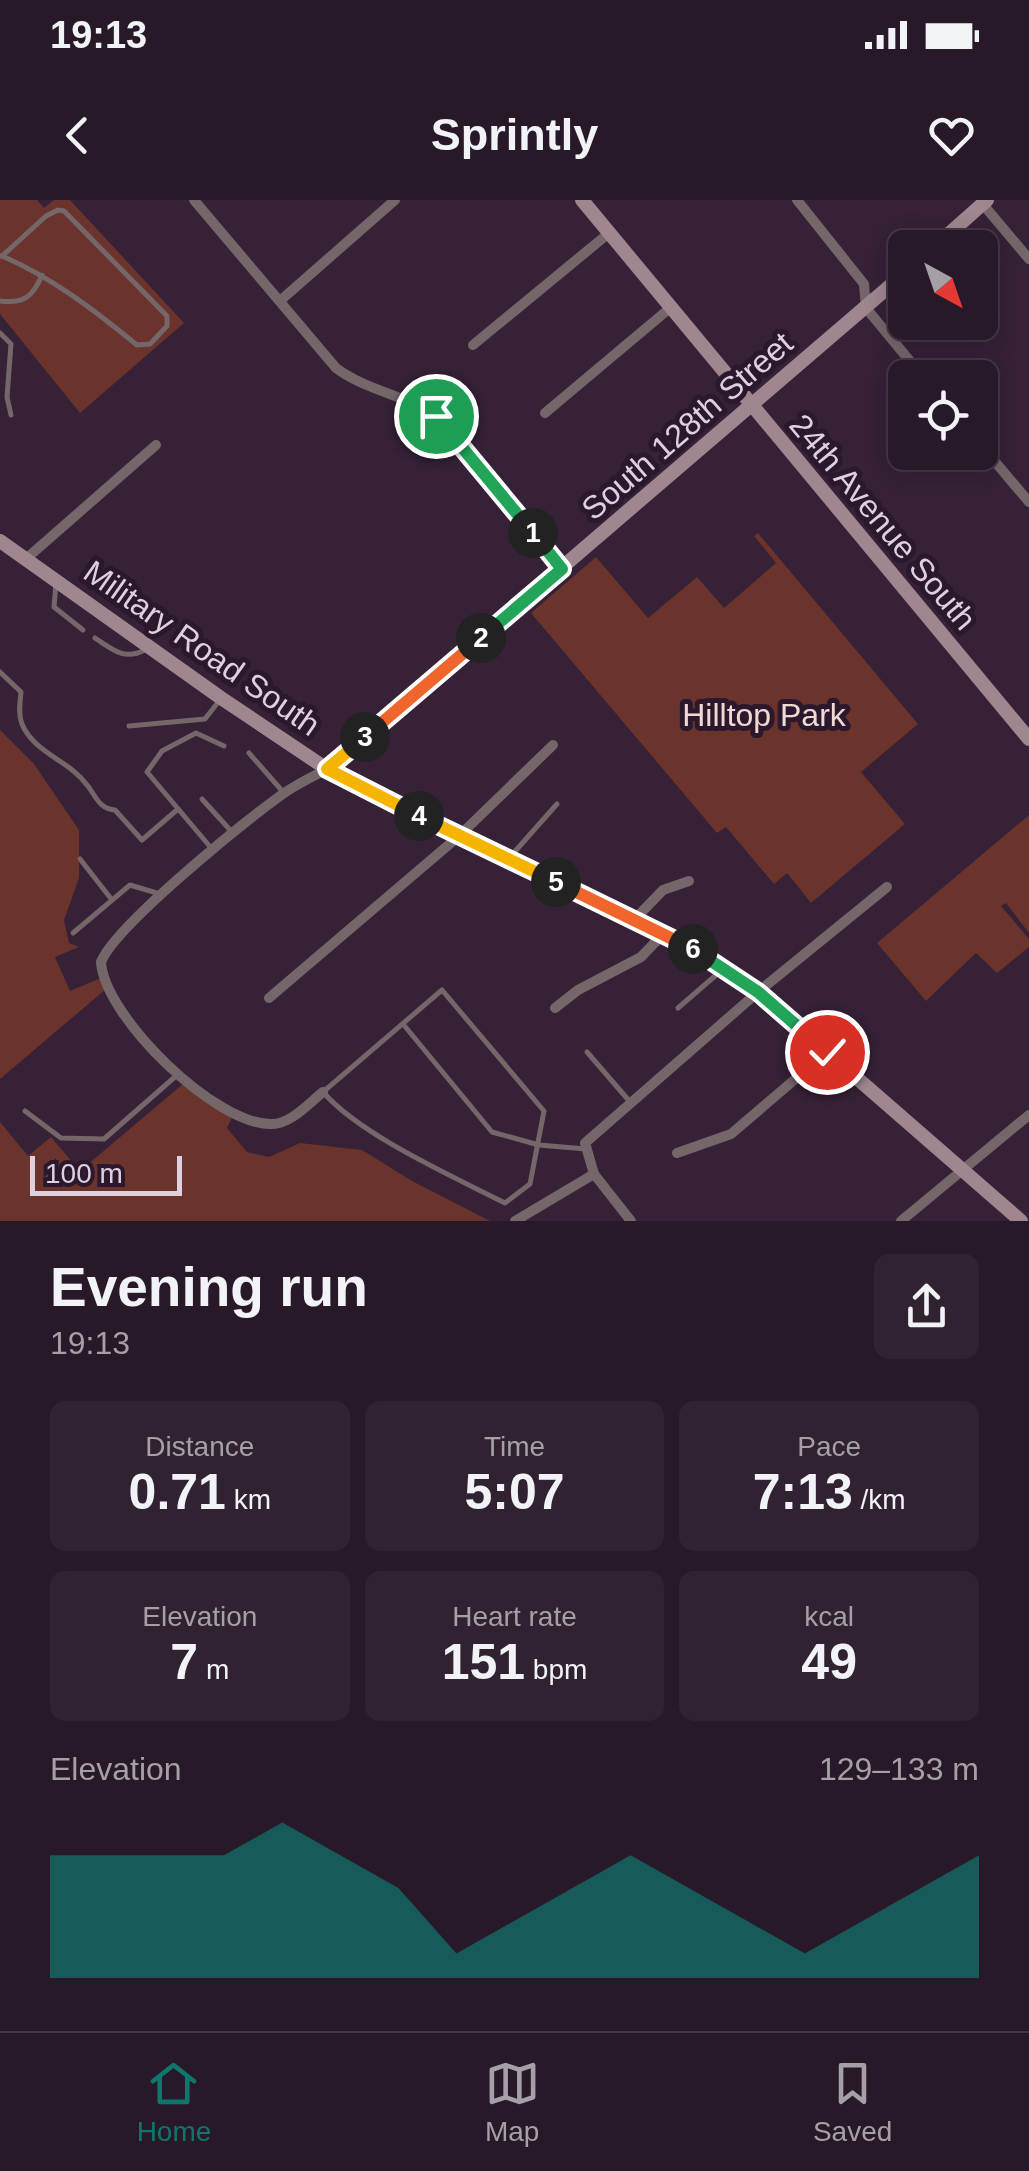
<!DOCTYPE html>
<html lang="en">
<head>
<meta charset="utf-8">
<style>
  body { margin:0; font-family:Helvetica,sans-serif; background:#302231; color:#f1f3f6; height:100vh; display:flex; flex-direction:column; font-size:38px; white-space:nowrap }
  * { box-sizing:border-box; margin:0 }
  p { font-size:32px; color:#a5a0a8 }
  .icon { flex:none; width:55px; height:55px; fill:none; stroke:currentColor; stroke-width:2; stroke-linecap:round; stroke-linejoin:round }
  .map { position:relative; height:1021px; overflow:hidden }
  .panel { display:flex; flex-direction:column; background:#281929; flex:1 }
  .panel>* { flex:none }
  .needle { width:65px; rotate:140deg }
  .controls { position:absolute; left:888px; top:30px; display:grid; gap:20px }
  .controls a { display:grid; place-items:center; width:110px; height:110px; border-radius:15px; background:#281929; box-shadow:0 5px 25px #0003,0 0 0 2px #443846; font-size:50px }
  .scale { position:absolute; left:30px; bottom:25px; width:152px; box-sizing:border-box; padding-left:10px; border:5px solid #ded0de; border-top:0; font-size:28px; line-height:35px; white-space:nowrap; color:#ded0de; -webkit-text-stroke:8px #2b182c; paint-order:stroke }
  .pin { position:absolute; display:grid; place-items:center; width:85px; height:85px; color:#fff; margin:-42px; border:5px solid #fff; border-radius:50%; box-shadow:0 2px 10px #0007 }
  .km { position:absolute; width:50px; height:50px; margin:-25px; border-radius:50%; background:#222; color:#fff; font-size:28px; line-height:50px; text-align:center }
  .round { display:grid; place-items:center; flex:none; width:105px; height:105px; border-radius:15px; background:#302231 }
  .overview { display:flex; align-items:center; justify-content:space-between; height:170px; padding:0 50px }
  h1 { font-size:55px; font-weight:600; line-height:75px }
  .metrics { display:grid; grid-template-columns:repeat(3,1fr); gap:15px; height:170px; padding:10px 50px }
  .metrics div { display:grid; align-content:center; border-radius:15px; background:#302231; text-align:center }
  .metrics b { font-size:50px; font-weight:600 }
  .metrics small { font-size:28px; font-weight:400 }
  .metrics p { font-size:28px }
  .chart { height:280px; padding:20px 50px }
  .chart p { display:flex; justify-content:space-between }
  .chart svg { width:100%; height:180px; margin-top:10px; fill:#0f766e; opacity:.7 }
  .status { display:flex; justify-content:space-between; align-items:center; height:70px; padding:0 50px; background:#281929; direction:ltr }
  .status svg { height:28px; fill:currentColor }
  header { display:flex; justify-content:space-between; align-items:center; height:130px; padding:0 50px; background:#281929; font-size:45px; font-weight:600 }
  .menu { display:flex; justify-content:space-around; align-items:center; height:140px; border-top:2px solid #443846; background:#281929; font-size:28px; color:#a5a0a8 }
  .menu a { display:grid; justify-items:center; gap:5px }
  .menu .on { color:#0f766e }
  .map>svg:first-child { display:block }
  .green { fill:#6a332b }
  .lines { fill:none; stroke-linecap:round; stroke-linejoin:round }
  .lane { stroke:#75666a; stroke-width:5 }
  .street { stroke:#75666a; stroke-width:10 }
  .secondary { stroke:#a0878f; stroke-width:14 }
  .split-1-casing { stroke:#fff; stroke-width:20 }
  .split-2-casing { stroke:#fff; stroke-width:20 }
  .split-3-casing { stroke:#fff; stroke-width:20 }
  .split-4-casing { stroke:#fff; stroke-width:20 }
  .split-5-casing { stroke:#fff; stroke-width:20 }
  .split-6-casing { stroke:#fff; stroke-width:20 }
  .split-7-casing { stroke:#fff; stroke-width:20 }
  .split-1 { stroke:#22a559; stroke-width:12 }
  .split-2 { stroke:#22a559; stroke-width:12 }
  .split-3 { stroke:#f0652b; stroke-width:12 }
  .split-4 { stroke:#f5b400; stroke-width:12 }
  .split-5 { stroke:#f5b400; stroke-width:12 }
  .split-6 { stroke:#f0652b; stroke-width:12 }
  .split-7 { stroke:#22a559; stroke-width:12 }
  .labels { text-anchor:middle; stroke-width:10; stroke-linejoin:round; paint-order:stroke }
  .street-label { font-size:32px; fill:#ded0de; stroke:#2b182c }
  .park-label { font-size:32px; fill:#f1d8d3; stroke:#2b182c }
</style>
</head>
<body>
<div class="status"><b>19:13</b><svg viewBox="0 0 49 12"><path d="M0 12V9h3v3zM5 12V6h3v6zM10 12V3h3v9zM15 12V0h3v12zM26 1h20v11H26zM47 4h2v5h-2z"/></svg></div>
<header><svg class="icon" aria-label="back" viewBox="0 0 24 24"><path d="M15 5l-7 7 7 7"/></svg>Sprintly<svg class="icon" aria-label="heart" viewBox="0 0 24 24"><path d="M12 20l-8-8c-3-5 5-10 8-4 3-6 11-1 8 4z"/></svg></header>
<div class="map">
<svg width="1029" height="1021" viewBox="0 0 1029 1021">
  <rect width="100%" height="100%" fill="#362137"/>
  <g class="green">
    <polygon points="0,0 37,0 44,8 54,0 70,0 184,123 80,213 0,114"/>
    <polygon points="758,333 918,524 861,572 905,624 811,703 787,673 774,684 726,627 717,633 531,413 596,357 648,418 697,377 724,408 776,363 754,336"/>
    <polygon points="0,530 34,564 79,630 79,678 64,720 69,743 79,747 55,757 70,791 101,778 106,789 0,879"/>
    <polygon points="1029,615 1029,733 1006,703 1001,706 1029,739 1029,747 997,773 976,753 926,801 877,743"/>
    <polygon points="184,883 234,913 227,928 247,952 269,957 300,943 362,950 412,981 490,1021 0,1021 0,922 28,956 51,937 80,971"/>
  </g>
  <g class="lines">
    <g class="lane">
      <path d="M0,56h2c51,22 92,54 135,89l13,-1 17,-18v-10l-103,-105 -6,-1 -12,6 -44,40"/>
      <path d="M0,101c23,3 33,-4 42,-26"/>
      <polyline points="0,133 11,144 7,197 11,215"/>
      <polyline points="56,383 54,407 83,430"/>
      <path d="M95,438c17,11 29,23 50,12"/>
      <path d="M0,472l21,20c-1,10 -3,22 1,32 12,29 47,36 65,61 9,11 12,24 28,25l27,30 36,-31"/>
      <polyline points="129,526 205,519 219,501"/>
      <polyline points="249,553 284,593"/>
      <polyline points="202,599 231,631"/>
      <polyline points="212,649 147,572 162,551 196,533 224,546"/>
      <polyline points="510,657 557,604"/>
      <polyline points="80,659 112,700"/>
      <polyline points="73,733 130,685 160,694"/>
      <path d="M442,790l102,121 -14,73 -25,19c-53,-27 -145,-68 -182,-111z"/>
      <polyline points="678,808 723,769"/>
      <polyline points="403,824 492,932 539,945 586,949"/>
      <polyline points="587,852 631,903"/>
      <polyline points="25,911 61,938 104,939 176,876"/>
    </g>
    <g class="street">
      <path d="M194,0l142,168c31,23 69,27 100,48l126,153"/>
      <polyline points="797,0 864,84 866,108 924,178"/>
      <polyline points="981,2 1029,59"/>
      <polyline points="281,100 395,0"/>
      <polyline points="473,145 609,33"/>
      <polyline points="545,213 670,108"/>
      <polyline points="980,244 1029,302"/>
      <polyline points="27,358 156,245"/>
      <polyline points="635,719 663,690 689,681"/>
      <polyline points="269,798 459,636 553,545"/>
      <polyline points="555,808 578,790 641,757 664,733"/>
      <path d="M323,892c-14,11 -32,32 -51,32 -56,2 -168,-108 -171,-162 15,-37 142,-139 179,-166 15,-11 32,-19 47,-27"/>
      <polyline points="677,953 731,934 827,852"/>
      <polyline points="515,1021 594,974"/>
      <polyline points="631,1021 594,974 585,943 758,792 887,687"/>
      <polyline points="901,1021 1029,915"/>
    </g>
    <g class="secondary">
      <polyline points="582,0 1029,539"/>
      <polyline points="933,48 987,0"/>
      <polyline points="0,341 221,498 327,569 716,761 758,792 1021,1021"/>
      <polyline points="327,569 905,73"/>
    </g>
  </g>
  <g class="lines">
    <g class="split-1-casing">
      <polyline id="split-1" points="436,216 533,333"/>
    </g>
    <g class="split-2-casing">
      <polyline id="split-2" points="481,438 562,369 533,333"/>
    </g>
    <g class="split-3-casing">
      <polyline id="split-3" points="365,537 481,438"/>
    </g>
    <g class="split-4-casing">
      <polyline id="split-4" points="365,537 327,569 419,616"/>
    </g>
    <g class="split-5-casing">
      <polyline id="split-5" points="419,616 556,682"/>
    </g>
    <g class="split-6-casing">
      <polyline id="split-6" points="556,682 693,749"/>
    </g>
    <g class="split-7-casing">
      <polyline id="split-7" points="693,749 758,792 827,852"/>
    </g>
    <use href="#split-1" class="split-1"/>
    <use href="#split-2" class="split-2"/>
    <use href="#split-3" class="split-3"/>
    <use href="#split-4" class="split-4"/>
    <use href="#split-5" class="split-5"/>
    <use href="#split-6" class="split-6"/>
    <use href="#split-7" class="split-7"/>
  </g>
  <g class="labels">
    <g class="street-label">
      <text transform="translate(687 226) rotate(-41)" y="11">South 128th Street</text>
      <text transform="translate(883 322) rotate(50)" y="11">24th Avenue South</text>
      <text transform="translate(202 448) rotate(35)" y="11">Military Road South</text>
    </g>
    <g class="park-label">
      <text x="764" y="526">Hilltop Park</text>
    </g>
  </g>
</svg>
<div class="controls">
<a><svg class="needle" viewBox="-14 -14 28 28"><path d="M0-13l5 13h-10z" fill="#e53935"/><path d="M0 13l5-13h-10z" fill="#a5a0a8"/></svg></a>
<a><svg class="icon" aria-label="locate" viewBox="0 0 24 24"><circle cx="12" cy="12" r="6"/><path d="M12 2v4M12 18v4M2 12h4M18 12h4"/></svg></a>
</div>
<div class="scale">100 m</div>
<div class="pin" style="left:436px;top:216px;background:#1e9e55"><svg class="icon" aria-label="arrive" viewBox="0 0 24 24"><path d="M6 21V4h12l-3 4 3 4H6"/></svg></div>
<div class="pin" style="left:827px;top:852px;background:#d93025"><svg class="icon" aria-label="check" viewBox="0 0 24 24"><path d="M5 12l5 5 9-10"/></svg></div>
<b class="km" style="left:533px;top:333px">1</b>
<b class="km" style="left:481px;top:438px">2</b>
<b class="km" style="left:365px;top:537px">3</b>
<b class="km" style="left:419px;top:616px">4</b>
<b class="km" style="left:556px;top:682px">5</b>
<b class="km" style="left:693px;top:749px">6</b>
</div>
<section class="panel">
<div class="overview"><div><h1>Evening run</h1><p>19:13</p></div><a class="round"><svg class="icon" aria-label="share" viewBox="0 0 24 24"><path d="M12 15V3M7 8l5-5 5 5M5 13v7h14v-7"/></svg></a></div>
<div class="metrics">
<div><p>Distance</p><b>0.71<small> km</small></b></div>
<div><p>Time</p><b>5:07</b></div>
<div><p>Pace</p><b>7:13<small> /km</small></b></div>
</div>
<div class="metrics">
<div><p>Elevation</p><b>7<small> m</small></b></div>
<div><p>Heart rate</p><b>151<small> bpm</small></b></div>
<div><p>kcal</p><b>49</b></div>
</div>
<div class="chart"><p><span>Elevation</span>129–133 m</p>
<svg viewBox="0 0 160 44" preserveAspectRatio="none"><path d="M0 44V14L10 14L20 14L30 14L40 6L50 14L60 22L70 38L80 30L90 22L100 14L110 22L120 30L130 38L140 30L150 22L160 14V44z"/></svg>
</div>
</section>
<nav class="menu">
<a class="on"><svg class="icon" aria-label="home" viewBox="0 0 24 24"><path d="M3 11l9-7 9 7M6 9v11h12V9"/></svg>Home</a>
<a><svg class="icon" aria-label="map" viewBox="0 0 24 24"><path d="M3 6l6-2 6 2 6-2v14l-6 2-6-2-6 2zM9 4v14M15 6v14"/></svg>Map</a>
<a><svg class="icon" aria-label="saved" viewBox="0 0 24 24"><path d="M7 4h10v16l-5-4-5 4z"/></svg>Saved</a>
</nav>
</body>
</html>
